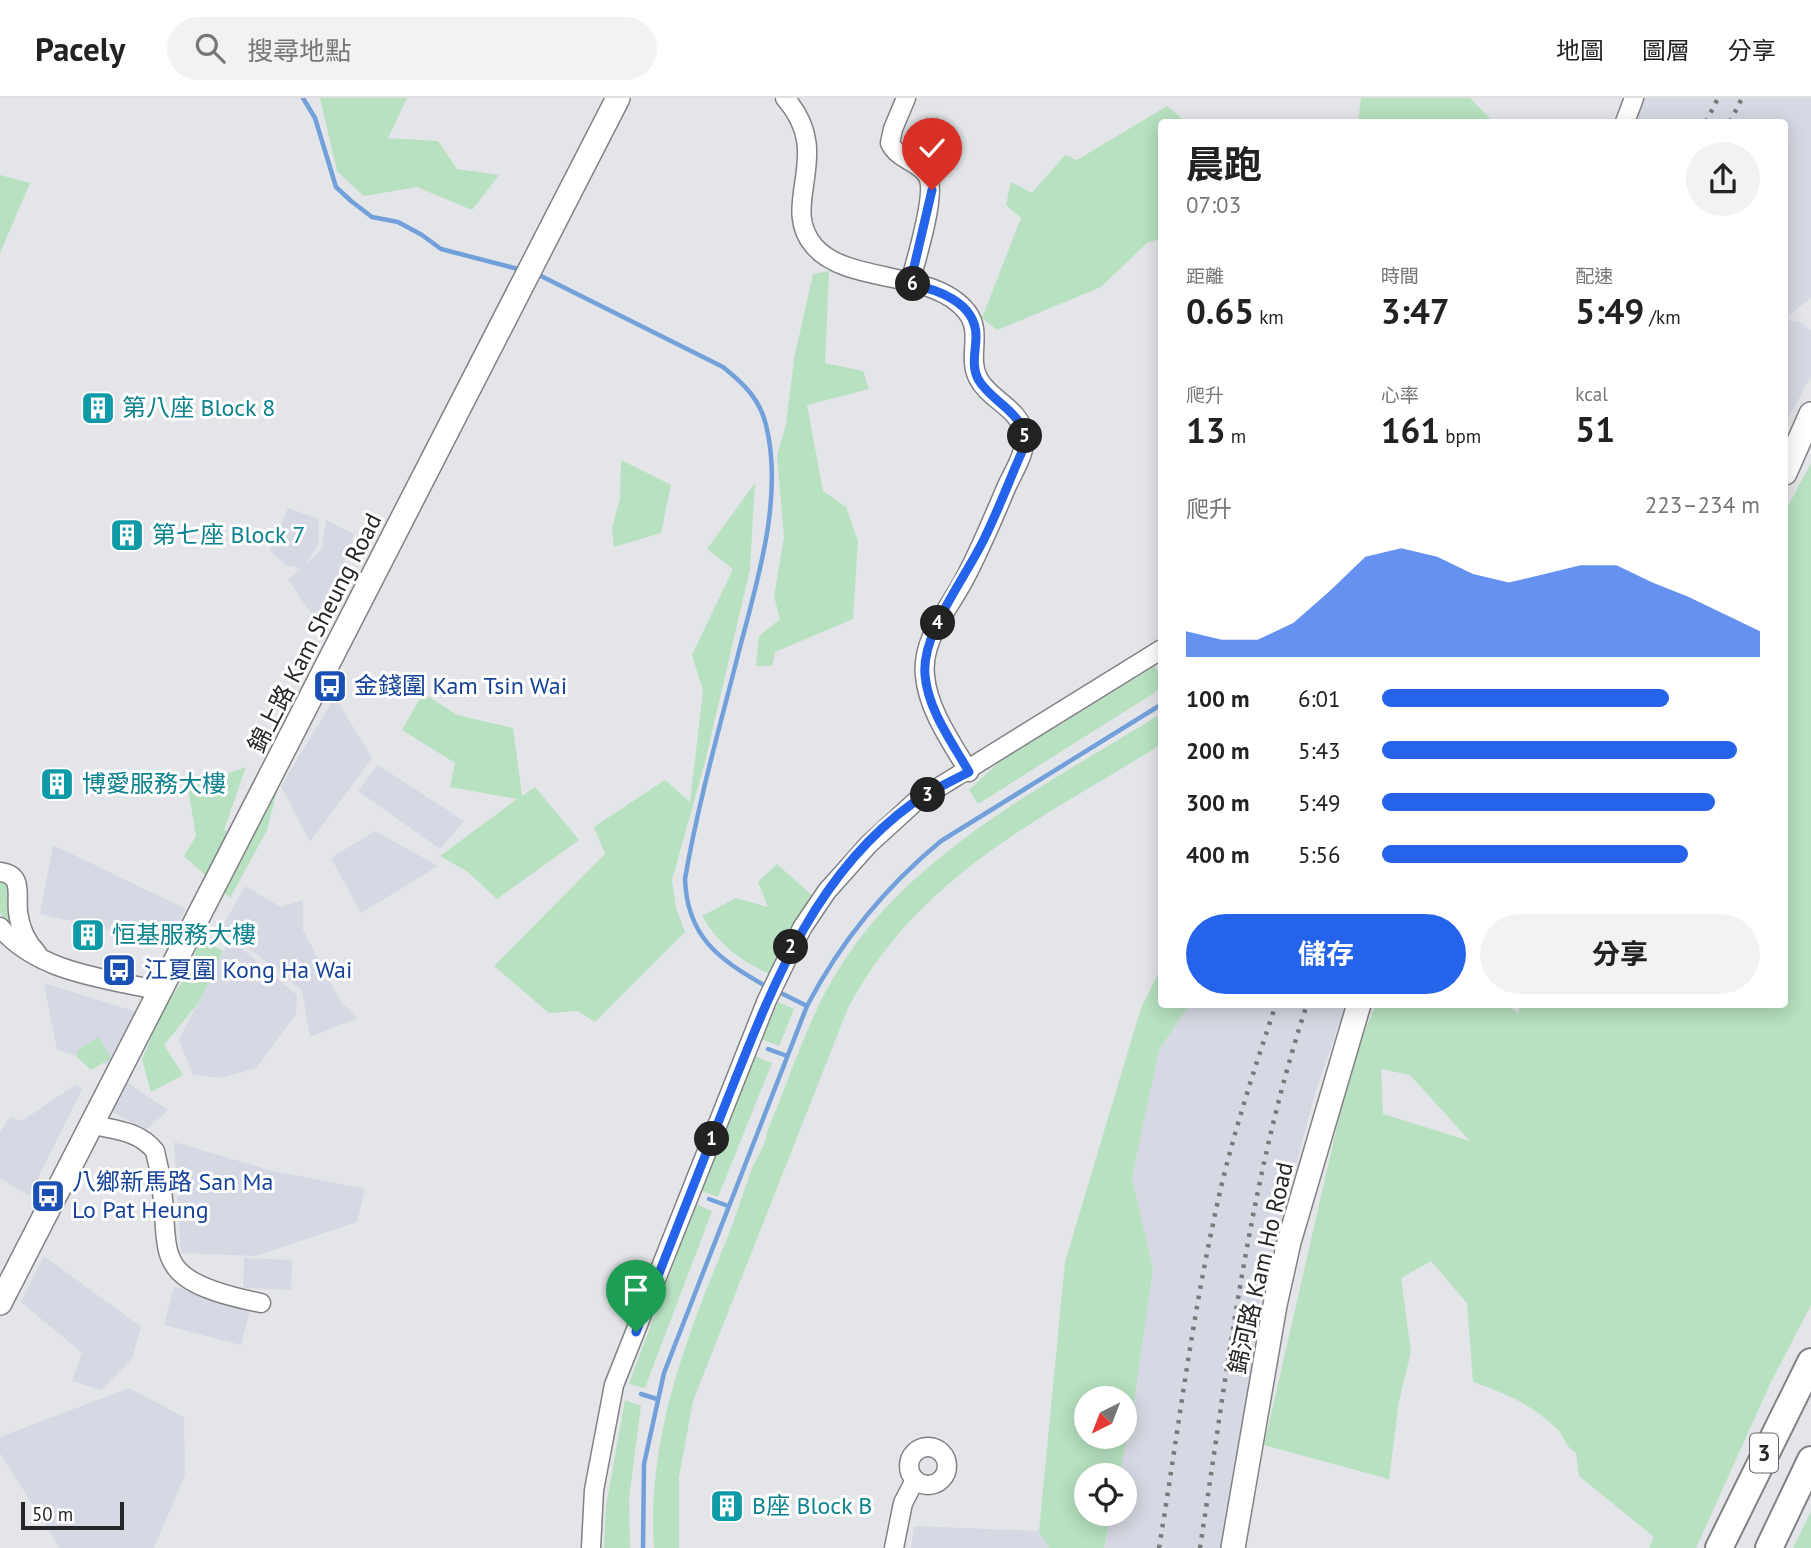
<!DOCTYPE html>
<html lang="zh-TW">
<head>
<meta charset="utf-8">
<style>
  body { margin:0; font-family:"PT Sans","Noto Sans TC",sans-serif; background:#f2f2f2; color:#222; height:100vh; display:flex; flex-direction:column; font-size:26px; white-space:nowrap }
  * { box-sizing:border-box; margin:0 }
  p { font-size:23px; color:#767676 }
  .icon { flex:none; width:38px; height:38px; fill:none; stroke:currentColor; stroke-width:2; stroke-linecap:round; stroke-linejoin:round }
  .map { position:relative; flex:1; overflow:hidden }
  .panel { position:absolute; left:1158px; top:21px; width:630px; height:889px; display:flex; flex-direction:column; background:#fff; border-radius:7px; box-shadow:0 4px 18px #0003 }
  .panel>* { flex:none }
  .needle { width:46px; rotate:222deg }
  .buttons { position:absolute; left:1074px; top:1288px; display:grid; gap:14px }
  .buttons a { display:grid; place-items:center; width:63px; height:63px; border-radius:50%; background:#fff; box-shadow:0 4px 18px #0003; font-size:35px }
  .scale { position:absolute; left:21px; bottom:18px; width:103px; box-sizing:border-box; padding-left:7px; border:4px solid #252627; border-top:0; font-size:19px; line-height:24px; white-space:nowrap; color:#252627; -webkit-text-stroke:5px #fff; paint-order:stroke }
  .pin { position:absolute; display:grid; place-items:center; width:60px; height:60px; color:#fff; margin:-72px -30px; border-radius:50% 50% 50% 0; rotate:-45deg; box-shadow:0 0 7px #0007 }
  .pin .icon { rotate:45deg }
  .km { position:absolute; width:35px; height:35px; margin:-18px; border-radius:50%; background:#222; color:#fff; font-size:19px; line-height:35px; text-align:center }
  .round { display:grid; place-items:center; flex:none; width:74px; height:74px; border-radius:37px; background:#f2f2f2 }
  .head { display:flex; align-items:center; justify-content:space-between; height:119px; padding:0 28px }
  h1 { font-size:38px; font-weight:700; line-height:52px }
  .stats { display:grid; grid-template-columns:repeat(3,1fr); gap:10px; height:119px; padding:7px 28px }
  .stats div { display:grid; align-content:center }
  .stats b { font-size:35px; font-weight:700 }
  .stats small { font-size:19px; font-weight:400 }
  .stats p { font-size:19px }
  .chart { height:196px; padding:14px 28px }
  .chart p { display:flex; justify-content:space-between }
  .chart svg { width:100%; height:126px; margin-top:7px; fill:#2563eb; opacity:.7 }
  .button { display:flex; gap:14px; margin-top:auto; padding:14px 28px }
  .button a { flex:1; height:80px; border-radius:42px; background:#2563eb; color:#fff; font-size:28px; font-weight:700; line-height:80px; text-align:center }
  .button a+a { background:#f2f2f2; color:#222 }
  ul { padding:0 28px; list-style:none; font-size:23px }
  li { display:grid; grid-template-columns:112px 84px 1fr; align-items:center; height:52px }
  li i { height:18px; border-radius:9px; background:#2563eb }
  header { display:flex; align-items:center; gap:42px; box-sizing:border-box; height:98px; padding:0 35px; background:#fff; border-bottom:2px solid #e0e0e0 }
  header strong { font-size:33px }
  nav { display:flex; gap:38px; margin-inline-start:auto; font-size:24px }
  .search { width:490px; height:63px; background:#f2f2f2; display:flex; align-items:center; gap:18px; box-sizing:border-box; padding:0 24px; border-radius:38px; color:#767676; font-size:26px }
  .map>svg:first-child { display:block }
  .built { fill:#d6d9e3 }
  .green { fill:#b7e1c0; fill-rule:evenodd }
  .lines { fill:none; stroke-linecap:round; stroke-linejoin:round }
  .stream { stroke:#72a0da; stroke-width:4.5 }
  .minor-casing { stroke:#818285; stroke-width:21 }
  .major-casing { stroke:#818285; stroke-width:26 }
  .highway-casing { stroke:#818285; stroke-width:30 }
  .minor { stroke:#fff; stroke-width:18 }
  .major { stroke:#fff; stroke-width:23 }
  .highway { stroke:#fff; stroke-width:26 }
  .rail { stroke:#78797b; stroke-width:4.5; stroke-dasharray:3.5 7; stroke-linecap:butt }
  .route-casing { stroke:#fff; stroke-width:14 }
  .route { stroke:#2563eb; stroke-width:9 }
  .labels { text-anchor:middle; stroke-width:6; stroke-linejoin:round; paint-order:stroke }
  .shield { fill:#fff; stroke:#666768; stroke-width:2 }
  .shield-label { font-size:23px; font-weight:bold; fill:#252627 }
  .culture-label { font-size:24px; fill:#0d838f; stroke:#fff; text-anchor:start }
  .street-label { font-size:24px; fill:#252627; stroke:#fff }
  .transit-label { font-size:24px; fill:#164399; stroke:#fff; text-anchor:start }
</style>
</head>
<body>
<header>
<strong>Pacely</strong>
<div class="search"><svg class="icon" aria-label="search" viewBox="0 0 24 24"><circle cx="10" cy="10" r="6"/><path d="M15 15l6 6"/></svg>搜尋地點</div>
<nav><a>地圖</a><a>圖層</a><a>分享</a></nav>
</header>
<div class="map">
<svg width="1811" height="1450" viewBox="0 0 1811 1450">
  <rect width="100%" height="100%" fill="#e4e5e9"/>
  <g class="built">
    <polygon points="1640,0 1811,0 1811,200 1785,220 1785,24 1634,24"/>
    <polygon points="1785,222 1800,224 1811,232 1811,279 1785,325"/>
    <polygon points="288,410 318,421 319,445 305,467 322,451 326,422 354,436 322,531 288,482 301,470 286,467 270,453"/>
    <polygon points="335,599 372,660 310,744 281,688"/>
    <polygon points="378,667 464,723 440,751 358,693"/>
    <polygon points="375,733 438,768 361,815 331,760"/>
    <polygon points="53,747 186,811 165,845 40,816"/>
    <polygon points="245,788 281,809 303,802 303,832 341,904 358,920 310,939 302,892 222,829"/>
    <polygon points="230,841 297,897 296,916 256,970 222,980 193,977 179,942"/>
    <polygon points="44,885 137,914 110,967 57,952"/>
    <polygon points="1189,907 1346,907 1316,992 1261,1197 1228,1450 1104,1450 1111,1416 1125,1416 1125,1377 1119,1377 1133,1312 1153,1171 1132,1080 1159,952"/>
    <polygon points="128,985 168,1012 146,1032 107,1011"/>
    <polygon points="75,987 83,990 29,1098 0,1080 0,1034 10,1019 22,1023"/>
    <polygon points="174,1044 273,1073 365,1091 357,1124 256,1158 181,1155"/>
    <polygon points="44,1158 141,1229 132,1261 101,1292 72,1283 82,1255 21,1204"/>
    <polygon points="244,1160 292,1162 291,1192 243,1190"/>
    <polygon points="174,1189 251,1208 241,1247 164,1227"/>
    <polygon points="129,1290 184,1319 185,1377 154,1450 60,1450 0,1355 0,1339"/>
    <polygon points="914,1428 1039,1433 1049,1450 911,1450"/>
  </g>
  <g class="green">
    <polygon points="320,0 407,0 388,40 438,43 457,71 499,77 472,112 417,89 364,98 337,73"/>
    <polygon points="1361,0 1470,0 1492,23 1358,24"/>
    <polygon points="1167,8 1186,24 1162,24 1162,140 1147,145 1101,189 997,232 982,220 1021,120 1006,107 1011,84 1032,95 1065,57 1077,62"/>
    <polygon points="0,77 30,85 0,155"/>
    <polygon points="829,173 825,265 863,273 869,291 807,307 823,393 846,409 858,443 853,521 775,554 772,568 756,568 759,538 780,521 774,498 784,439 777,358 786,327 794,261 813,176"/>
    <polygon points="621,362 671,387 661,435 614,449 612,430 620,400"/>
    <path d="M1811,365v842l-40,77 -75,166h-47l5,-11 -75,-61 -3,-23c-12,-7 -11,-17 -20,-25 -25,-24 -51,-35 -83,-46l-6,-79 -36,-42 -30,17 10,74 -12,49 -10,78 -125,-34 89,-388 23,-52h132l10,8 2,-9h265v-492zM1381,971l29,6 60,66 -87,-27z"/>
    <polygon points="755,385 750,471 705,664 672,782 676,810 685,834 595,924 578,913 549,915 494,868 605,756 594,729 665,682 690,704 703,593 692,557 733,471 707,451"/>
    <polygon points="1155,568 1162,580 1162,590 978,706 969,692 999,664"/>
    <polygon points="423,595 457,617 513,630 522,698 535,689 579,742 497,801 468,774 440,758 517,701 450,689 455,665 402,632"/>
    <path d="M1162,615v31c-124,77 -242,130 -314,264l-155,393 -14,76v71h-25c-7,-108 30,-204 70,-302 11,-26 19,-54 29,-80 5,-12 13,-20 14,-34 23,-54 41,-115 73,-165 74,-117 207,-182 322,-254z"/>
    <polygon points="246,669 224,732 247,741 277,692 267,732 230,800 184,758 196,738 188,690"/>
    <path d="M777,766l38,34 -46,76c-29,-14 -51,-30 -67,-58l34,-18 32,9 -10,-25z"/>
    <polygon points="0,782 8,785 14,833 0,815"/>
    <polygon points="200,840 223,853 199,904 164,947 183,977 151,994 142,962 163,911 190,873"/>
    <path d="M1162,868v38l27,1 -30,45 -27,128 21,91 -20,141 -14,65h-32v39h24l-7,34h-55l-10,-17 26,-269 76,-254zM1087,1300h38v39h-38z"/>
    <polygon points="778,904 794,911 779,948 762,941"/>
    <polygon points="99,939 111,960 91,972 76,958 79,951"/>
    <polygon points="755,958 772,965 718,1099 702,1093"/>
    <polygon points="696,1106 712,1113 645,1290 629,1286"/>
    <polygon points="625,1302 641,1308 629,1400 630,1450 604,1450 606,1408"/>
    <polygon points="1811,1413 1811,1450 1793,1450"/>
  </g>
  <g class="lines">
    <g class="stream">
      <polyline points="303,0 315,20 336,89 351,103 372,119 398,124 422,137 441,151 518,171"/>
      <path d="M539,177l184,92c20,16 37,32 43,58 18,72 -9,157 -27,226 -19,75 -41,152 -54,228 2,57 33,80 79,106"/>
      <polyline points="783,896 807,908"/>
      <polyline points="768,951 787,958"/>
      <polyline points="709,1101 728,1108"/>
      <polyline points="641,1296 657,1301"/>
      <path d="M643,1450l1,-84 20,-91 143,-367c34,-65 77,-118 134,-165l221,-137"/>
    </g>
    <g class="minor-casing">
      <g id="minor">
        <path d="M785,0c51,57 -7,106 29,148 33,39 120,23 153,66 16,21 0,44 11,66 11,22 42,30 46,56 3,18 -11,38 -18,54 -13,31 -26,62 -42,92 -16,30 -43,60 -39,96 3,34 27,67 44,96"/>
        <path d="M906,0l-13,31 -3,14c8,17 28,18 37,32 11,17 -12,87 -17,108"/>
        <polyline points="1625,24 1634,0"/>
        <path d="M0,774c24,3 16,22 18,40 2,16 8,30 19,41"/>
        <path d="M0,829c38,46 106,51 160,64"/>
        <path d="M93,1027c23,5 46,6 62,26 25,98 -23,126 106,152"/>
        <circle cx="928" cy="1368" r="19"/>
        <polyline points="591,1450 594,1392 614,1287 767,902 802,830 827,793 869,746 915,704 1162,551"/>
        <polyline points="894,1450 903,1405 915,1382"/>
      </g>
    </g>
    <g class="major-casing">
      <g id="major">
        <polyline points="1785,375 1811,316"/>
        <polyline points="0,1205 618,0"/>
        <polyline points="1233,1450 1275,1207 1289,1144 1359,906"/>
      </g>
    </g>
    <g class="highway-casing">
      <g id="highway">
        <polyline points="1719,1450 1811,1264"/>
        <polyline points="1769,1450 1811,1362"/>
      </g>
    </g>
    <use href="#minor" class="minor"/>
    <use href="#major" class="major"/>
    <use href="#highway" class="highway"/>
    <g class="rail">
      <polyline points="1706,24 1718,0"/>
      <polyline points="1730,24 1742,0"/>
      <path d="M1159,1450c18,-108 31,-217 54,-324 15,-75 39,-148 63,-220"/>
      <path d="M1200,1450c28,-182 49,-368 107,-544"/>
    </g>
  </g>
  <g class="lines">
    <g class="route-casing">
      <path id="route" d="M636,1234c31,-78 61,-155 91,-232 44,-110 86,-225 186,-297 17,-12 37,-21 56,-31 -17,-30 -41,-62 -44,-97 -4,-43 43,-100 61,-140 14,-29 25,-59 38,-88 4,-35 -31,-42 -46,-68 -7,-14 -2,-28 -2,-43 0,-34 -40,-47 -66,-52l22,-94"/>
    </g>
    <use href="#route" class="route"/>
  </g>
  <defs>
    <g id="building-square" transform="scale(1.75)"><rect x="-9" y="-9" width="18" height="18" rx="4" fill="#0f9aa8" stroke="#fff"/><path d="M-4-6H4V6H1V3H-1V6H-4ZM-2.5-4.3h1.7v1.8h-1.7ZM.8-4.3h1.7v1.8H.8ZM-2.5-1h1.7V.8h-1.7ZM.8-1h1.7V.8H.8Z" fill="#fff"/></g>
    <g id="bus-square" transform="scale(1.75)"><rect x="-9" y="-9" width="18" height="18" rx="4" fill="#1a4fb4" stroke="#fff"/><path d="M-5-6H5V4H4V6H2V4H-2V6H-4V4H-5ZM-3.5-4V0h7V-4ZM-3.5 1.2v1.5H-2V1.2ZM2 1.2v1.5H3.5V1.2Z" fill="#fff"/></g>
  </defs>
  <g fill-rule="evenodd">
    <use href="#building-square" x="98" y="310"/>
    <use href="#building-square" x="127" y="437"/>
    <use href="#bus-square" x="330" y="588"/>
    <use href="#building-square" x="57" y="686"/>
    <use href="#building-square" x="88" y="837"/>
    <use href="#bus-square" x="119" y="872"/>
    <use href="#bus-square" x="48" y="1098"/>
    <use href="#building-square" x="727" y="1408"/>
  </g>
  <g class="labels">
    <rect class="shield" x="1750" y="1335.5" width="28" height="39" rx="5"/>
    <g class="shield-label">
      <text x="1764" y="1363">3</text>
    </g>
    <g class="culture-label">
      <text x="122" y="318">第八座 Block 8</text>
      <text x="152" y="445">第七座 Block 7</text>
      <text x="82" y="694">博愛服務大樓</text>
      <text x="112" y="845">恒基服務大樓</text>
      <text x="752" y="1416">B座 Block B</text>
    </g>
    <g class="street-label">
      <text transform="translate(315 535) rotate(-63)" y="8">錦上路 Kam Sheung Road</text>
      <text transform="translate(1261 1170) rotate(-77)" y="8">錦河路 Kam Ho Road</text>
    </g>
    <g class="transit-label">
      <text x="354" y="596">金錢圍 Kam Tsin Wai</text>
      <text x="144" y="880">江夏圍 Kong Ha Wai</text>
      <text x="72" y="1092">八鄉新馬路 San Ma<tspan x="72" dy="28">Lo Pat Heung</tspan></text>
    </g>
  </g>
</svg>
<div class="buttons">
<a><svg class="needle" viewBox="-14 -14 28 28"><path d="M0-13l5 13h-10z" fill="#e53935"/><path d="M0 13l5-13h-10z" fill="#767676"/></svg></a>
<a><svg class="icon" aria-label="locate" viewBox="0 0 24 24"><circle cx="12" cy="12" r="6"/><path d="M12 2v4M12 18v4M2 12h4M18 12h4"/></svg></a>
</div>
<div class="scale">50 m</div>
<div class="pin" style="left:636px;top:1234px;background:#1e9e55"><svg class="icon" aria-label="arrive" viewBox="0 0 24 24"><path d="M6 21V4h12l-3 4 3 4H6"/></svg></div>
<div class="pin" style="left:932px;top:92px;background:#d93025"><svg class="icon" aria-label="check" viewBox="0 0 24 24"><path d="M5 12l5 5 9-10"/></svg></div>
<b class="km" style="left:712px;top:1041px">1</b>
<b class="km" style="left:791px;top:849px">2</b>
<b class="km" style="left:928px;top:697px">3</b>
<b class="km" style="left:938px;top:525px">4</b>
<b class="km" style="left:1025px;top:338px">5</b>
<b class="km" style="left:913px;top:186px">6</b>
<section class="panel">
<div class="head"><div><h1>晨跑</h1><p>07:03</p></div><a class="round"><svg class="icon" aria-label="share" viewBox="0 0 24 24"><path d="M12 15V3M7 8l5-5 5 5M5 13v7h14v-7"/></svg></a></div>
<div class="stats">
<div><p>距離</p><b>0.65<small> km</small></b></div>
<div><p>時間</p><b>3:47</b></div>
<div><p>配速</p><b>5:49<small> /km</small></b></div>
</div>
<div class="stats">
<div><p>爬升</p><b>13<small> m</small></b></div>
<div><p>心率</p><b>161<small> bpm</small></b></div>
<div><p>kcal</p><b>51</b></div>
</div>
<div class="chart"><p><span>爬升</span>223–234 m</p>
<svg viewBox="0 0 160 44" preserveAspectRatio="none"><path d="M0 44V35L10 38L20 38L30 32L40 21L50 9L60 6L70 9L80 15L90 18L100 15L110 12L120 12L130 18L140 23L150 29L160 35V44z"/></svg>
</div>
<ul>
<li><b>100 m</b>6:01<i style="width:76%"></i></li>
<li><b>200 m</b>5:43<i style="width:94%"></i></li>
<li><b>300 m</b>5:49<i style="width:88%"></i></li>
<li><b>400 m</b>5:56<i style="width:81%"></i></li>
</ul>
<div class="button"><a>儲存</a><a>分享</a></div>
</section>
</div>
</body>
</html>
